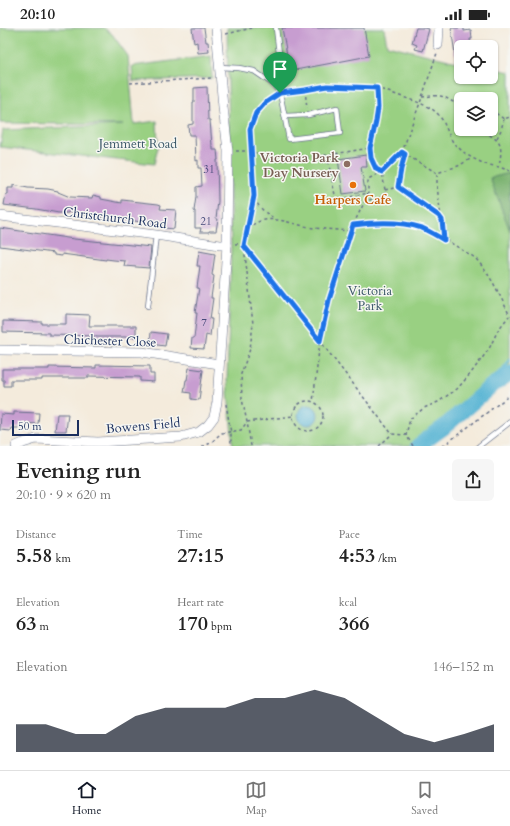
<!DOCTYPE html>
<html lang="en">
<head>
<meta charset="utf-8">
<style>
  body { margin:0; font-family:Cardo,serif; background:#f6f6f6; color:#222; height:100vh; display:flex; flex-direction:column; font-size:15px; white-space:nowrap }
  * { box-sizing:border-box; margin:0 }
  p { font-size:13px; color:#767676 }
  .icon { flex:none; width:22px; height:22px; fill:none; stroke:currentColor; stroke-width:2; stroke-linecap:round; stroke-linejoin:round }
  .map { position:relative; height:418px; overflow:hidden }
  .drawer { display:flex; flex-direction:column; background:#fff; flex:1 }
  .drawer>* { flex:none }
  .controls { position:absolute; left:454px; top:12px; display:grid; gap:8px }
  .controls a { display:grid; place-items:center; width:44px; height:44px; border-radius:6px; background:#fff; box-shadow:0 1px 3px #0004; font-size:20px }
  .scale { position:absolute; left:12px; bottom:10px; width:67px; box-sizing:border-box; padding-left:4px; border:2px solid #1b2f5e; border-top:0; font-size:11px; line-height:14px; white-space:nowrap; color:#1b2f5e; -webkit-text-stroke:3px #f6f6f2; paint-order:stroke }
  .pin { position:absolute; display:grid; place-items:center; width:34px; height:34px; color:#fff; margin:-41px -17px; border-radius:50% 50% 50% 0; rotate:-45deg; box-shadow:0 0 4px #0007 }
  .pin .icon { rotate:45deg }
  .round { display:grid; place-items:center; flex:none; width:42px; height:42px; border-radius:6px; background:#f6f6f6 }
  .headline { display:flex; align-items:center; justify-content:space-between; height:68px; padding:0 16px }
  h1 { font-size:22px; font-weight:700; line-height:30px }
  .metrics { display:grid; grid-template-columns:repeat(3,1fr); gap:6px; height:68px; padding:4px 16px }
  .metrics div { display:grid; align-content:center }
  .metrics b { font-size:20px; font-weight:700 }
  .metrics small { font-size:11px; font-weight:400 }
  .metrics p { font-size:11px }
  .chart { height:112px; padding:8px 16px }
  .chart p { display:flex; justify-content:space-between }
  .chart svg { width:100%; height:72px; margin-top:4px; fill:#111827; opacity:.7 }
  .status { display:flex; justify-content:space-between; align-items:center; height:28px; padding:0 20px; background:#fff; direction:ltr }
  .status svg { height:11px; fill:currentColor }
  .tab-bar { display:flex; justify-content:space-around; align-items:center; height:56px; border-top:1px solid #e0e0e0; background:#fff; font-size:11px; color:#767676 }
  .tab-bar a { display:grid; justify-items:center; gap:2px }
  .tab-bar .on { color:#111827 }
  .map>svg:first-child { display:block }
  .green { fill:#99d082; stroke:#5a8070; fill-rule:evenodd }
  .forest { fill:#7ab270; stroke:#4a7067 }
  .water { fill:#54b3d3; stroke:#387198 }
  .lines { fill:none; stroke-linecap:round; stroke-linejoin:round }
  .stream { stroke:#54b3d3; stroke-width:2.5 }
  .river { stroke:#54b3d3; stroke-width:16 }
  .building { fill:#c79dd0 }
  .service-casing { stroke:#67718a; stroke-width:6 }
  .minor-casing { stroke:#67718a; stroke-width:10 }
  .path { stroke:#67718a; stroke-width:1.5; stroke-dasharray:3 3; stroke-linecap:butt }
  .service { stroke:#fff; stroke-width:4.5 }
  .minor { stroke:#fff; stroke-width:9 }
  .route-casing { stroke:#fff; stroke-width:8 }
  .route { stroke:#1a73e8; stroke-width:5 }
  .education-dot { fill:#8d6e63; stroke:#f6f6f2; stroke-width:1.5 }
  .food-dot { fill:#e8710a; stroke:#f6f6f2; stroke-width:1.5 }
  .labels { text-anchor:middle; stroke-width:3; stroke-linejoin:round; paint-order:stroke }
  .number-label { font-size:11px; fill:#464a7a }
  .park-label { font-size:13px; fill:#3a5767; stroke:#f6f6f2 }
  .education-label { font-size:13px; font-weight:bold; fill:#785e54; stroke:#f6f6f2; text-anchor:end }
  .food-label { font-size:13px; font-weight:bold; fill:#c56008; stroke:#f6f6f2 }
  .street-label { font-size:13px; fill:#1b2f5e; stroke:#f6f6f2 }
</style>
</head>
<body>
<div class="status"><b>20:10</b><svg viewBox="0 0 49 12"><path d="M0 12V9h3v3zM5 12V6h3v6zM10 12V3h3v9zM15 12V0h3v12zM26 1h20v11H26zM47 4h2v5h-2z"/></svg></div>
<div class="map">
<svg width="510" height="418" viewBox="0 0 510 418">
  <rect width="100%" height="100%" fill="#f6f6f2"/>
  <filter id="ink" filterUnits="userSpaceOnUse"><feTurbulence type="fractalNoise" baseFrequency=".025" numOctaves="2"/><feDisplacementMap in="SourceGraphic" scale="8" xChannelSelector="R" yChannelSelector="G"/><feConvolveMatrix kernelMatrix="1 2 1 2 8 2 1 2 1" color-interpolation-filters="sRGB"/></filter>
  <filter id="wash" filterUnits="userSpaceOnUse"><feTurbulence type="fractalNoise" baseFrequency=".012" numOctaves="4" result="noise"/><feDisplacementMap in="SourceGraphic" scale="16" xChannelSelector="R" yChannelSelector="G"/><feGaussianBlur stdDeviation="0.9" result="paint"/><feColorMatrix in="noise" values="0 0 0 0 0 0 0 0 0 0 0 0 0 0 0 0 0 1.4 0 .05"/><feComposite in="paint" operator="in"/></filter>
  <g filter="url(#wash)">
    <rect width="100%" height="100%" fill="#f4ebdc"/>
    <g class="green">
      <polygon points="0,0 104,0 112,6 128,28 134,96 157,93 158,119 154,136 0,119 3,102 123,97 0,95"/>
      <path d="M227,0h157l3,17 74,18v14h30v-9l19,4v296l-5,4 -5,1 -32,30 -57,43h-178l-6,-65 4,-130zM461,71h30v30h-30z"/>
      <polygon points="211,28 212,50 133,53 132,38"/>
    </g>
    <polygon class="forest" points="510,145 510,203 490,150"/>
    <circle class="water" cx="308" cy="387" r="10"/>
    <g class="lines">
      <polyline class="stream" points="490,359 510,331"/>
      <polyline class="river" points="418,418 444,399 490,359 510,345"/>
    </g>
    <g id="blocks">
      <g class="building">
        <polygon points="192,0 204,0 206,14 208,14 209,24 198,25 197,14 194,15"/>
        <polygon points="282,0 364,0 369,28 290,43"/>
        <polygon points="416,0 424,0 429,1 423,23 415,21 417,17 412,15"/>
        <polygon points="451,0 464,0 464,3 471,2 472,11 470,11 471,19 461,19 461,26 455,26"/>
        <polygon points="207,59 208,92 210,92 212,118 213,118 213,122 217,122 218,132 217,132 218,173 216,191 218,191 216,203 209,203 209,204 200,204 201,200 195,200 195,183 194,183 196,169 196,159 202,158 201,140 198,140 198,132 196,133 195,107 189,107 188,97 193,96 193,74 194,74 194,60"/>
        <polygon points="366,127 367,139 361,139 365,163 343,166 338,131"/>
        <polygon points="13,157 28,160 48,161 58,163 58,164 70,169 92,170 93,167 101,169 101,171 122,175 122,172 158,176 161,177 160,181 176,182 174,201 164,200 164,198 129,192 90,188 68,184 68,185 59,185 36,181 4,177 6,166 8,166 8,160 13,160"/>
        <polygon points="0,200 74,211 151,219 149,240 124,238 125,233 114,232 106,231 106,232 62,226 62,228 54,227 54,225 0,218"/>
        <polygon points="199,223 215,226 212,247 214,248 211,270 213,270 210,291 212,291 210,308 206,307 204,321 191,320 192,310 194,310 197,285 195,285 199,260 197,260 200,238 197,238"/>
        <polygon points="66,286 90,287 89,298 136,298 136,309 96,309 96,308 49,307 49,305 3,304 3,293 42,294 42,296 66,296"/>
        <polygon points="151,304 167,306 165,318 150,316"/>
        <polygon points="96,337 150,338 150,346 154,346 154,354 140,353 140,349 88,348 88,350 42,350 42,352 11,352 11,358 4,358 4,352 2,352 2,341 49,341 49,339 96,340"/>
        <polygon points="189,340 203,342 199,372 191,371 191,365 184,364 186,352 187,352"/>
        <polygon points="14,384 39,385 38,396 25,395 25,400 12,400 11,403 0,402 1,386 14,387"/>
        <polygon points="57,386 68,386 66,403 55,403"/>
      </g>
    </g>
  </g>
  <g filter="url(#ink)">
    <use href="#blocks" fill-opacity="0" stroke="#67718a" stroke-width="1"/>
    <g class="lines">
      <g class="service-casing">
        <g id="service">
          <polyline points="219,39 239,40 254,43 273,56 280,65 289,111 340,105 337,80 308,87 285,88"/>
          <polyline points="273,56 281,42 276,0"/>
          <polyline points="148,278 156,207"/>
          <polyline points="479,418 510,394"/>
        </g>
      </g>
      <g class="minor-casing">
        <g id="minor">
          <polyline points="438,17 439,0"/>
          <polyline points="0,188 156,207 220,217 227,217"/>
          <polyline points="0,322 142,324 219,336"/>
          <polyline points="16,418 23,415 36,411 98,414 181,409 199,404 208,397 214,389 217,374 227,217 228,123 223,79 216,0"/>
        </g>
      </g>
      <g class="path">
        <polyline points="226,6 252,0"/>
        <polyline points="130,55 212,50"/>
        <polyline points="305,62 307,80"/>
        <polyline points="287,65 327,58 377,60 420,75 432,81 438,86 443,93 450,109 454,116 466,126 472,130 485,136 499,139 510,143"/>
        <path d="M422,69c6,0 12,-2 17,-1 8,0 13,8 22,8"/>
        <polyline points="491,82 504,91 510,89"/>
        <polyline points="491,87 492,83"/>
        <path d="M479,101c20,12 25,11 20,37"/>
        <polyline points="497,110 501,102 504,91"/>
        <polyline points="370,120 376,93 378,80 377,60"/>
        <polyline points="236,123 251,123 276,133 327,127 370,120 371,130 377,141 382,144 386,168 365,173 353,197 329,271 320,313 313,374"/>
        <polyline points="403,125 437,145 458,138 472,130"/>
        <polyline points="327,128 336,172 368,165"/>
        <polyline points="437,146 437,158 441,190"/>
        <polyline points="398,159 439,188 441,192 444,211"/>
        <polyline points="385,162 398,159 401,141 405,126"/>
        <path d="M255,170c3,10 11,15 20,21"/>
        <polyline points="365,173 368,165 368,151 382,144 402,125 410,101 420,75 437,25"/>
        <path d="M353,197c22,-3 50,-4 71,4 12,5 24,12 35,19 6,4 13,7 18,12 15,17 23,36 33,56"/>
        <path d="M248,201c17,-19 45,-4 66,-1 12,1 25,2 37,3"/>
        <polyline points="235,216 245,215"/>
        <polyline points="244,218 320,313 392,406"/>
        <circle cx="308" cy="388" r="15"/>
        <polyline points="226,376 231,405 231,418"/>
        <polyline points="202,418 205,418 212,414 218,408 222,405 241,402 247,394 293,388"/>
        <polyline points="251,418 247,394 242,371 241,346 250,321 253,296 244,218 254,168 250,101 256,85 265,75 274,69"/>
        <polyline points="379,418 392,406 406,407"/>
        <polyline points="413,418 406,407 410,391 424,380 438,374 457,361 471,345 489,321 498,302 509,288"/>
        <polyline points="443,418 510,367"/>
      </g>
      <use href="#service" class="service"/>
      <use href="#minor" class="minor"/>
    </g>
  </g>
  <g class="lines" filter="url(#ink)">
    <g class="route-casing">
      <path id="route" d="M327,58l50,2 1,20 -2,13 -6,27 1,10 5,11 6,3 20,-20 3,2 -4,15 -3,18 41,29 3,4 2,20c-7,-4 -15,-9 -22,-12 -22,-7 -46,-6 -69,-3l-24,75 -9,41 -76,-95 10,-50 -4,-67 6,-16 9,-10 15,-10 25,-3z"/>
    </g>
    <use href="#route" class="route"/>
  </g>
  <circle class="education-dot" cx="347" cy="136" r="4"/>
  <circle class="food-dot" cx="353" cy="157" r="4"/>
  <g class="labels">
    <g class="number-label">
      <text x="209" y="145">31</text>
      <text x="206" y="197">21</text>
      <text x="204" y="298">7</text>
    </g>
    <g class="park-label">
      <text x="138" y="120">Jemmett Road</text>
      <text x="370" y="267">Victoria<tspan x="370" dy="15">Park</tspan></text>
    </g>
    <g class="education-label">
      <text x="339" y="134">Victoria Park<tspan x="339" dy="15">Day Nursery</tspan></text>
    </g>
    <g class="food-label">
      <text x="353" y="176">Harpers Cafe</text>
    </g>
    <g class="street-label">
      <text transform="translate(115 189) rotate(7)" y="5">Christchurch Road</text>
      <text transform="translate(110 312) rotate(2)" y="5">Chichester Close</text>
      <text transform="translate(143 397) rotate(-5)" y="5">Bowens Field</text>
    </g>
  </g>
</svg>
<div class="controls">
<a><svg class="icon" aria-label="locate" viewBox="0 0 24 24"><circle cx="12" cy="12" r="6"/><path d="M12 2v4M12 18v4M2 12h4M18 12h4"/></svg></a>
<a><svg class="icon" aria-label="layers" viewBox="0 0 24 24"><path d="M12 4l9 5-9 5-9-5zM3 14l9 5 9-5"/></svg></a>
</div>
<div class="scale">50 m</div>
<div class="pin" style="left:280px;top:65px;background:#1e9e55"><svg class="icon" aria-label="arrive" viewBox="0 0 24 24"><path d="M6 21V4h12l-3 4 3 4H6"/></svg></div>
</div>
<section class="drawer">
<div class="headline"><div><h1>Evening run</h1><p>20:10 · 9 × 620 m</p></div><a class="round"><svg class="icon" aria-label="share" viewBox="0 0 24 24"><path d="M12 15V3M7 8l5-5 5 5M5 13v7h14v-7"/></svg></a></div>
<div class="metrics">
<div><p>Distance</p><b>5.58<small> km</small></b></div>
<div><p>Time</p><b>27:15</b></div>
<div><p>Pace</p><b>4:53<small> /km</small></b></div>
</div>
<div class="metrics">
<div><p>Elevation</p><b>63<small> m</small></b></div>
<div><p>Heart rate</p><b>170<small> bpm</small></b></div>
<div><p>kcal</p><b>366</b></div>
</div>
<div class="chart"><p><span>Elevation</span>146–152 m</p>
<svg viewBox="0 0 160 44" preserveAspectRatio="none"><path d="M0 44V27L10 27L20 33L30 33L40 22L50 17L60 17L70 17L80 11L90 11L100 6L110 11L120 22L130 33L140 38L150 33L160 27V44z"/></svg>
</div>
</section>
<nav class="tab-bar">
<a class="on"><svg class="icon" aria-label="home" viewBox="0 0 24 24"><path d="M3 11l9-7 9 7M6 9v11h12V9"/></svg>Home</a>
<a><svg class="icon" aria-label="map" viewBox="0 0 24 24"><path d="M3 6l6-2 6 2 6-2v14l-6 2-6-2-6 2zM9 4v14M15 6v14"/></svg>Map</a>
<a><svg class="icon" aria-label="saved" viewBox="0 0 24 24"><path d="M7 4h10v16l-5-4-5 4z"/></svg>Saved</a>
</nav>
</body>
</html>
